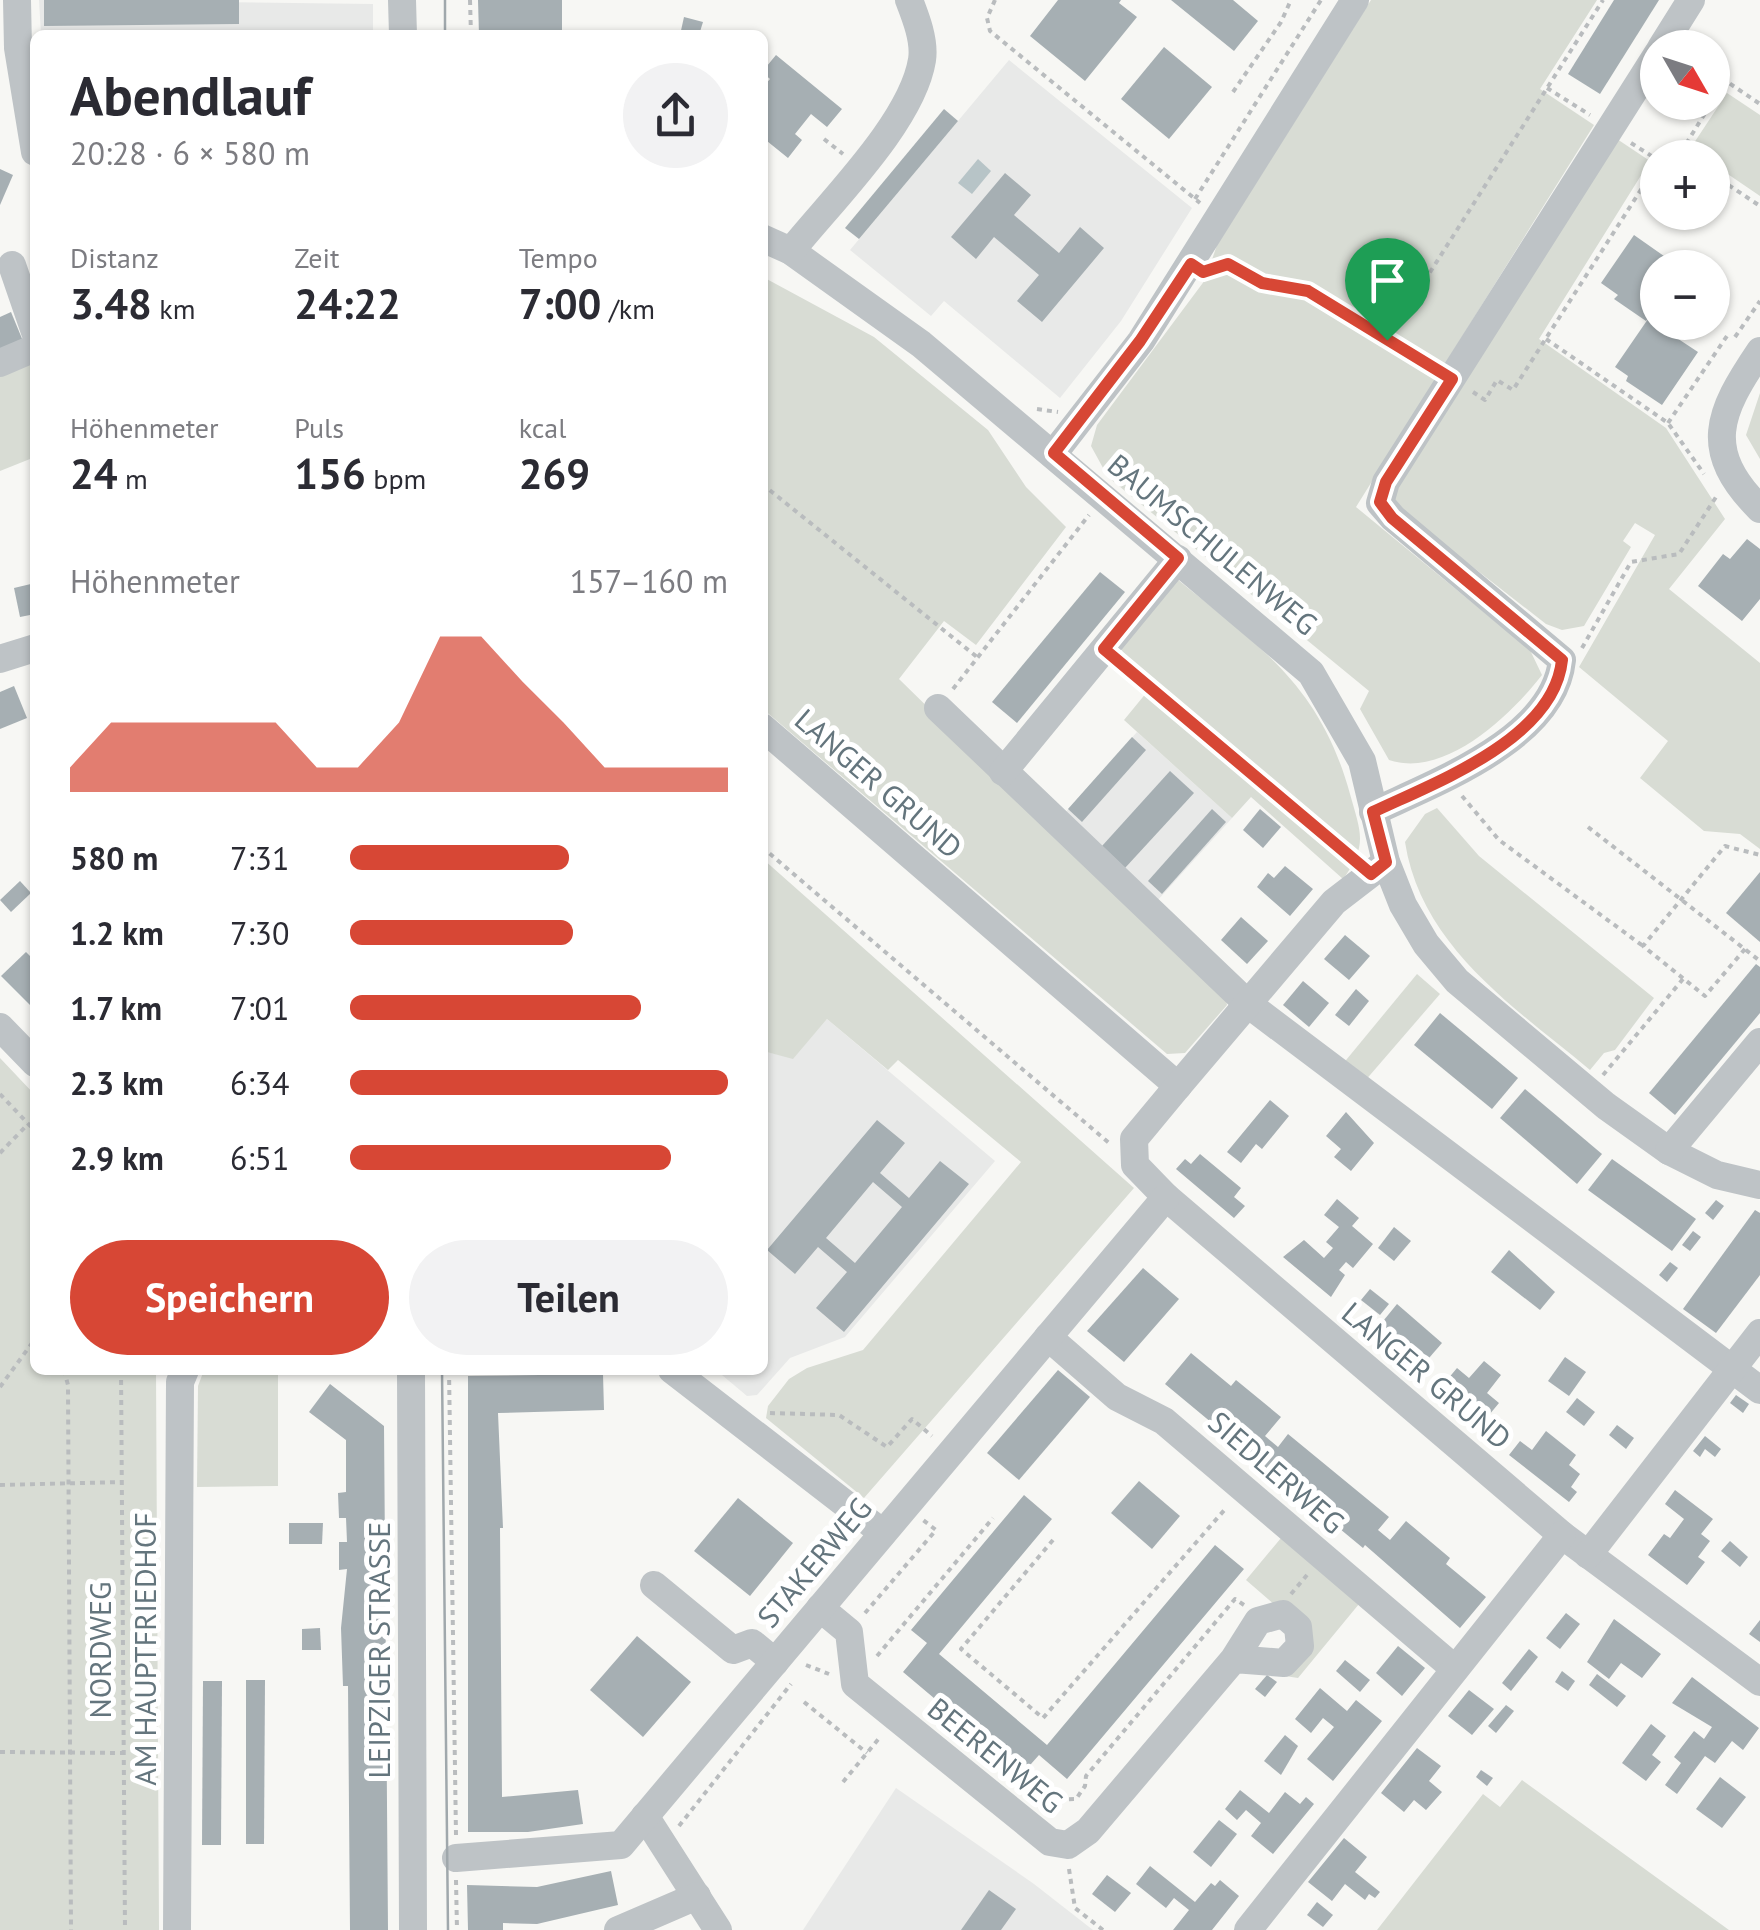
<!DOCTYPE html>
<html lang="de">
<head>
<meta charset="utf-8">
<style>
  body { margin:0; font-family:"PT Sans",sans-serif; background:#f2f2f3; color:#2b2b33; height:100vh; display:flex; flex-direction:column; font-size:38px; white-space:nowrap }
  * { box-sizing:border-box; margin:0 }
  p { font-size:32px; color:#7c7c81 }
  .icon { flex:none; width:55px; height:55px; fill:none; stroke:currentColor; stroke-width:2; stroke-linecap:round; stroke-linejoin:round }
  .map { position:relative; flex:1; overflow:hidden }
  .sheet { position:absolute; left:30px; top:30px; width:738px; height:1345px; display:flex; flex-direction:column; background:#fff; border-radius:15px; box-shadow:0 2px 8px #0004 }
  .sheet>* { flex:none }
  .needle { width:65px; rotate:129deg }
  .buttons { position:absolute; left:1640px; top:30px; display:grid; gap:20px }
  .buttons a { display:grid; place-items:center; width:90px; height:90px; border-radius:50%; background:#fff; box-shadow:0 2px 8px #0004; font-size:50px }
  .pin { position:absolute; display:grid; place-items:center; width:85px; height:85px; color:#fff; margin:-102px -42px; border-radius:50% 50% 50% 0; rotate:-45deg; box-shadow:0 0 10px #0007 }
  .pin .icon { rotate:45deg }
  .round { display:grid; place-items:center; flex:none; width:105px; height:105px; border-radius:52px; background:#f2f2f3 }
  .head { display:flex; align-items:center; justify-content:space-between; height:170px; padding:0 40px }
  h1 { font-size:55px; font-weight:800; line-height:75px }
  .metrics { display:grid; grid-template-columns:repeat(3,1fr); gap:15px; height:170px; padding:10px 40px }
  .metrics div { display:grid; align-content:center }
  .metrics b { font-size:42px; font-weight:800 }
  .metrics small { font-size:28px; font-weight:400 }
  .metrics p { font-size:28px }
  .chart { height:280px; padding:20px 40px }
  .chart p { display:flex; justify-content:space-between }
  .chart svg { width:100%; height:180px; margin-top:10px; fill:#d74735; opacity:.7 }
  .button { display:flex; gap:20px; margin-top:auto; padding:20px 40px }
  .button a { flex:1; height:115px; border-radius:60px; background:#d74735; color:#fff; font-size:40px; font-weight:800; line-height:115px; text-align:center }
  .button a+a { background:#f2f2f3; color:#2b2b33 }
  ul { padding:0 40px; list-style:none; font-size:32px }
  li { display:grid; grid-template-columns:160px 120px 1fr; align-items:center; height:75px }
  li i { height:25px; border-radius:12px; background:#d74735 }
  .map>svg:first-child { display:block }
  .built { fill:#e8e9e8 }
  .green { fill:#d8dcd4 }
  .water { fill:#b7c4c7 }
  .building { fill:#a6afb3; fill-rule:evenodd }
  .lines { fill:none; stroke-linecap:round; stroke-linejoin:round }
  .path { stroke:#b9bcbe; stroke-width:4; stroke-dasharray:5 5; stroke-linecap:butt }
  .minor { stroke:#bec3c6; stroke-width:28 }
  .tram { stroke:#a0a8ac; stroke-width:2.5 }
  .route-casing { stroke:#fff; stroke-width:20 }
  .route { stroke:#d74735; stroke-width:12 }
  .labels { text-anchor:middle; stroke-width:10; stroke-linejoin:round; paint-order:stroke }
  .street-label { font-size:30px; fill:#64757d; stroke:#fff }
</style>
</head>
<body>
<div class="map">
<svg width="1760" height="1930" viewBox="0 0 1760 1930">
  <rect width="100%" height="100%" fill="#f7f7f4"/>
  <g class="built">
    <polygon points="39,0 373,4 373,35 41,35"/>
    <polygon points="1009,60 1192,208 1121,321 1060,398 944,301 931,316 850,250"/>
    <polygon points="1137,732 1232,818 1156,902 1064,814"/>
    <polygon points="827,1019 995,1161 845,1337 790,1358 757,1395 747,1396 716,1370 762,1370 763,1051 793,1058"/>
    <polygon points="896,1788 1034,1884 1093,1930 803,1930"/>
  </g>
  <g class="green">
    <path d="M1371,0h226l-57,89 54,36 -238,382 174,143 12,25c-31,40 -97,104 -153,85l-29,-51 9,-18 -261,-214 -17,-31 6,-21 108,-145 12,-35z"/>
    <polygon points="1727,93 1760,115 1760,196 1713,164 1712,158 1690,149"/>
    <polygon points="1614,137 1650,161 1539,339 1666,428 1725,519 1669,589 1760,663 1760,849 1740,834 1704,831 1640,778 1668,741 1579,667 1655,535 1635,523 1623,541 1631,547 1584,626 1562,630 1546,624 1396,507 1392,496"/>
    <polygon points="763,277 874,337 988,430 1026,487 1066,527 976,645 944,621 899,679 1226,999 1227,1005 1185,1053 1167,1054 763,709"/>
    <polygon points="35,356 35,457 0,471 0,370"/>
    <polygon points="1760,393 1760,459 1746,435"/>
    <path d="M1177,579c83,68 143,106 173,215 11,39 18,51 -7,85l-92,-82 -19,21 -108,-98 32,-39 -32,-24 -3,-10z"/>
    <path d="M1437,808l42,48 175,142 -39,52 -11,3 -14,17c-76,-63 -169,-124 -185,-228l20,-28z"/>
    <polygon points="763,859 1134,1188 864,1498 766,1418 768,1406 789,1379 807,1368 863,1350 1021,1162 898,1060 888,1070 827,1019 793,1059 763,1051"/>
    <polygon points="1417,974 1440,994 1364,1082 1342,1065"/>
    <polygon points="0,1058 35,1095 35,1370 156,1370 159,1930 0,1930"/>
    <polygon points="204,1370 278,1370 278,1486 197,1487 198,1386"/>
    <polygon points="1281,1538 1359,1604 1298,1678 1285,1676 1299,1666 1276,1606 1246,1580"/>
    <polygon points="1522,1780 1729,1930 1377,1930 1483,1794 1500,1807"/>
  </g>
  <polygon class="water" points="978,159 991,171 972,194 958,183"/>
  <g class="building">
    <polygon points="44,0 239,0 239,24 44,26"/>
    <polygon points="478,0 562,0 562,35 479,35"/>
    <polygon points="1058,0 1121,0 1119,3 1137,17 1085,81 1030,36"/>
    <polygon points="1171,0 1233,0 1258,21 1234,51"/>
    <polygon points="1614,0 1659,0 1600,94 1568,74"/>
    <polygon points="684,17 703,22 699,35 680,35"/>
    <polygon points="1164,47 1212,87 1169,139 1121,99"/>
    <polygon points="776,55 842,109 827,127 811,114 795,134 802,140 788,158 762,137 762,88 770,79 762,72"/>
    <polygon points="944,109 958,121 859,239 845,228"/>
    <polygon points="0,169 13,175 0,205"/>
    <polygon points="1005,173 1031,195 1014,215 1059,253 1080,227 1104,248 1042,322 1017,301 1039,275 994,237 976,259 951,237"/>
    <polygon points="1634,235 1681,268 1658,268 1658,305 1646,321 1614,299 1618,295 1601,283"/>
    <polygon points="11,312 23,341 0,350 0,317"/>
    <polygon points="1648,319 1698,352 1662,405 1626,381 1628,376 1615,367"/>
    <polygon points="1747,539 1760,549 1760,599 1742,621 1698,586 1723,554 1730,559"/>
    <polygon points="1100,572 1125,592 1017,723 992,702"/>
    <polygon points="35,583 35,614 20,617 14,588"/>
    <polygon points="14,686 27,718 0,729 0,692"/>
    <polygon points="1132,737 1146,750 1082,822 1068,809"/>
    <polygon points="1170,771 1194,793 1125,868 1102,846"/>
    <polygon points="1212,809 1226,822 1162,894 1148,881"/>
    <polygon points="1260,809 1281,827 1263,848 1243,830"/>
    <polygon points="1285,866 1313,889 1290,916 1257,887 1268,873 1274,878"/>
    <polygon points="1760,872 1760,942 1726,913"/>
    <polygon points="20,881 31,893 11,912 0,900"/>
    <polygon points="1241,917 1268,941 1247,964 1221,940"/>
    <polygon points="1345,935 1370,956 1349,980 1324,959"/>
    <polygon points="26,952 35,961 35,1010 1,976"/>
    <polygon points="1756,964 1760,967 1760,1013 1675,1115 1649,1093"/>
    <polygon points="1303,981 1329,1003 1309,1027 1283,1005"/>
    <polygon points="1356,989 1369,1001 1349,1026 1335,1015"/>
    <polygon points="1440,1013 1518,1078 1492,1109 1414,1045"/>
    <polygon points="1525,1089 1602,1154 1577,1184 1500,1118"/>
    <polygon points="1270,1100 1289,1116 1262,1149 1256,1144 1241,1163 1227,1152"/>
    <polygon points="1346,1112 1374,1143 1351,1171 1334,1157 1341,1149 1326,1136"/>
    <path d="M877,1120l28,23 -25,30 29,25 31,-37 29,23 -125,148 -28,-24 31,-36 -29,-25 -23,27 -28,-24zM873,1182l29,25 -47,56 -29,-25z"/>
    <polygon points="1200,1154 1241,1188 1234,1197 1245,1206 1234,1218 1176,1169 1185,1159 1191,1164"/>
    <polygon points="1612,1159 1696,1219 1672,1251 1588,1190"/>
    <polygon points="1337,1199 1359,1218 1352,1226 1373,1244 1353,1268 1346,1262 1339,1270 1345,1275 1331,1297 1283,1257 1304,1240 1324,1258 1333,1248 1326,1242 1339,1227 1324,1215"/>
    <polygon points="1716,1200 1724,1206 1713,1220 1705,1213"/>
    <polygon points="1755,1210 1760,1213 1760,1275 1716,1333 1683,1309"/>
    <polygon points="1394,1227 1411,1241 1394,1261 1378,1248"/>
    <polygon points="1693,1231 1701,1237 1690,1251 1682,1245"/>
    <polygon points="1509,1250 1555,1292 1540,1310 1491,1272"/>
    <polygon points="1670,1262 1678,1268 1667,1282 1659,1275"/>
    <polygon points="1143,1268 1179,1299 1124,1362 1087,1331"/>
    <polygon points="1370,1289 1389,1304 1380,1315 1361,1300"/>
    <polygon points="1397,1304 1442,1343 1416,1373 1375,1331"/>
    <polygon points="1191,1353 1231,1386 1236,1380 1281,1417 1265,1436 1278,1447 1288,1434 1389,1517 1378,1530 1390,1540 1406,1521 1450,1558 1446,1564 1486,1597 1460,1628 1365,1545 1363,1548 1165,1384"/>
    <polygon points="1565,1357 1586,1372 1569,1396 1548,1381"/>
    <polygon points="1484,1361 1501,1375 1487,1393 1499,1403 1489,1415 1494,1420 1486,1430 1433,1386 1441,1376 1447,1380 1457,1368 1469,1378"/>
    <polygon points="1058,1370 1090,1397 1019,1480 987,1453"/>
    <polygon points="603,1374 604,1410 498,1413 503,1528 500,1528 502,1797 578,1790 583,1824 528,1832 468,1832 468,1376"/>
    <polygon points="330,1384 384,1426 388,1930 350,1930 348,1686 343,1686 341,1628 347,1569 339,1570 339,1542 347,1542 346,1518 339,1518 338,1493 346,1492 346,1440 309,1412"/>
    <polygon points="1736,1395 1749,1404 1743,1413 1730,1403"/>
    <polygon points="1577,1398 1595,1412 1584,1426 1566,1412"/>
    <polygon points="1617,1425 1634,1438 1626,1449 1609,1435"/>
    <polygon points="1546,1431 1576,1455 1569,1465 1580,1474 1571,1487 1577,1492 1569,1502 1509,1455 1520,1441 1532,1450"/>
    <polygon points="1705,1436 1721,1449 1715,1457 1705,1449 1700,1457 1693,1451"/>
    <polygon points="1139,1481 1180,1516 1152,1549 1111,1513"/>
    <polygon points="1675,1490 1713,1519 1701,1534 1710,1541 1698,1557 1705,1562 1687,1585 1648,1555 1664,1534 1670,1538 1684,1519 1665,1504"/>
    <polygon points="1024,1495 1052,1519 939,1654 1047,1745 1215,1545 1244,1569 1067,1779 1039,1755 1023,1773 903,1672 927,1643 911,1630"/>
    <polygon points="738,1498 793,1543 750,1596 694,1551"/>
    <polygon points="289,1523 323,1523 322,1544 289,1544"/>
    <polygon points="1730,1541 1748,1557 1740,1567 1721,1551"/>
    <polygon points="1566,1613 1580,1624 1560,1649 1546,1638"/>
    <polygon points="1614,1619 1661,1654 1642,1678 1621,1663 1609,1679 1587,1662"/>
    <polygon points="1760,1620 1760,1642 1749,1634"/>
    <polygon points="320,1628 321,1650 302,1650 302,1629"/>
    <polygon points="637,1636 691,1682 643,1737 590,1690"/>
    <polygon points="1398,1646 1425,1668 1402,1696 1376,1673"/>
    <polygon points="1529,1649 1538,1657 1511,1691 1502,1683"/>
    <polygon points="1345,1660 1370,1680 1360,1692 1336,1671"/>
    <polygon points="1562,1671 1575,1681 1568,1691 1555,1682"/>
    <polygon points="1597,1674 1626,1696 1617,1707 1589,1685"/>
    <polygon points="1267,1675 1277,1682 1265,1697 1255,1689"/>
    <polygon points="1692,1677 1759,1728 1743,1750 1732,1741 1715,1763 1705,1756 1677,1794 1665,1785 1681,1763 1674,1757 1694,1731 1704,1739 1712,1727 1672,1703"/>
    <polygon points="246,1680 265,1680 264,1844 246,1844"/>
    <polygon points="203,1681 222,1681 221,1845 202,1845"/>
    <polygon points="1320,1688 1347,1711 1356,1700 1382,1721 1333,1781 1307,1759 1334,1727 1323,1718 1311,1733 1295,1719"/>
    <polygon points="1469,1690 1494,1709 1472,1735 1448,1716"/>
    <polygon points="1506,1705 1514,1711 1496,1733 1488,1726"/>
    <polygon points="1651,1724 1666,1736 1652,1755 1661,1762 1646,1781 1622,1763"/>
    <polygon points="1285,1735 1298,1746 1281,1775 1264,1761"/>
    <polygon points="1417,1748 1441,1766 1429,1781 1442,1792 1426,1810 1414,1800 1404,1812 1381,1793"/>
    <polygon points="1481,1770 1493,1778 1487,1786 1476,1777"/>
    <polygon points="1720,1777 1746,1797 1722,1828 1696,1809"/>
    <polygon points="1240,1790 1269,1813 1285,1792 1300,1804 1306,1797 1314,1804 1273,1854 1251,1836 1261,1823 1246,1810 1237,1820 1225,1809"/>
    <polygon points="1219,1820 1237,1834 1211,1867 1193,1852"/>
    <polygon points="1344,1838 1367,1857 1355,1872 1380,1892 1375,1898 1369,1894 1365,1900 1345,1884 1332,1901 1308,1882"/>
    <polygon points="1150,1866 1195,1902 1211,1883 1215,1886 1220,1880 1239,1896 1212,1930 1173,1930 1189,1910 1174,1898 1166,1908 1136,1884"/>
    <polygon points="611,1871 618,1905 537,1924 503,1923 503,1930 468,1930 467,1885 537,1887"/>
    <polygon points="1107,1875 1131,1893 1115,1912 1092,1894"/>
    <polygon points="989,1890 1016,1909 1001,1930 961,1930"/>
    <polygon points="1317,1902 1333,1915 1323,1927 1307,1915"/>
  </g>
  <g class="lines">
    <g class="path">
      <polyline points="470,0 471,35"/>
      <polyline points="995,0 987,18 990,31 1200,203"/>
      <polyline points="1547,88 1590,115"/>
      <polyline points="1233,92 1281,22 1291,0"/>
      <polyline points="1712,102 1726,81 1760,104"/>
      <polyline points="824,139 843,154"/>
      <polyline points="1631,143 1658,160"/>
      <polyline points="1681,152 1712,102"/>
      <polyline points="1667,158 1681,152 1689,158"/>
      <polyline points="1712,174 1760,206"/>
      <polyline points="1195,199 1321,0"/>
      <polyline points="1218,267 1227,264 1262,283 1309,291 1430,366"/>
      <polyline points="1735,337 1760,301"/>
      <polyline points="1546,339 1668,423 1704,474"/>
      <polyline points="1387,340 1603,0"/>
      <polyline points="1473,392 1485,400 1497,380 1513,390 1658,163"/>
      <polyline points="1037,409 1058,412"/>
      <polyline points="1668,423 1729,333"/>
      <polyline points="762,484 977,657"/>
      <polyline points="1582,648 1631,562 1679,554 1718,494"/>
      <polyline points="1122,664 1352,858"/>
      <polyline points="953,689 1089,515"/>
      <polyline points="1462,796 1499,840 1643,946"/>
      <polyline points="1588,827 1760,961"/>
      <polyline points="762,847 1109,1143"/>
      <polyline points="1745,949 1705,996 1643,946 1725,846 1760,855"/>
      <polyline points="1603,1075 1683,979"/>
      <polyline points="0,1094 35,1131"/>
      <polyline points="0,1153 28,1124"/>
      <polyline points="64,1370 68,1385 71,1930"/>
      <polyline points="121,1370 125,1930"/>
      <polyline points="449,1370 456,1835"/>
      <polyline points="0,1387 35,1339"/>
      <polyline points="770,1413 839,1415 887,1447 912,1419 932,1436"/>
      <polyline points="0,1485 120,1482"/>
      <polyline points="1053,1540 961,1649 1043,1718 1227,1507"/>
      <polyline points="1291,1594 1307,1575"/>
      <polyline points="865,1613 936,1530 923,1520"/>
      <polyline points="877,1656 993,1518"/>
      <polyline points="806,1665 829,1674"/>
      <polyline points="804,1702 867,1753"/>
      <polyline points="0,1752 124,1753"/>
      <polyline points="843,1782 881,1736"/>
      <polyline points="1039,1800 1076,1799 1085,1786 1086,1776 1235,1599 1244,1605"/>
      <polyline points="679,1826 791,1684"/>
      <polyline points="1069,1869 1075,1908 1103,1930"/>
      <polyline points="456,1880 457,1930"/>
    </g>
    <g class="minor">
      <polyline points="17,0 18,48 35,152"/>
      <polyline points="402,0 403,35"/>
      <polyline points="1661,48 1691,0"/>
      <polyline points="762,238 791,251 921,344 1311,673 1362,761 1386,862 1403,905 1426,944 1457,981 1606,1106 1669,1151 1717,1175 1760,1185"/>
      <path d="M791,251c40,-50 121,-129 131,-191 3,-19 -6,-42 -13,-60"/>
      <polyline points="12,265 35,332"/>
      <path d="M1760,351c-42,62 -59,99 0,158"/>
      <polyline points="0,363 35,348"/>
      <polyline points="1054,453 1141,341 1355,0"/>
      <polyline points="0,659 35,648"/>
      <polyline points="938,708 1248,1004 1760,1390"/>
      <polyline points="762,727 1178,1086"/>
      <polyline points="1003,772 1178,559"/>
      <path d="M1373,812c63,-30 181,-73 189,-152l-169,-142 -13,-15 6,-21 272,-429"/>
      <polyline points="1386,862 1334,902 1178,1086 1134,1139 1135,1165 1166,1197 1562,1535 1760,1682"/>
      <polyline points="0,1027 35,1063"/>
      <polyline points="1669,1151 1760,1042"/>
      <polyline points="1048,1337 1117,1397 1164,1421 1455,1669"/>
      <polyline points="411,1370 413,1930"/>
      <polyline points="672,1370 883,1533"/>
      <polyline points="1588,1555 1760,1333"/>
      <polyline points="654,1585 733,1650 752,1643 775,1662"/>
      <polyline points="820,1608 849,1632 855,1684 1050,1842 1068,1845 1088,1831 1234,1659 1258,1621 1283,1614 1298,1627 1300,1646 1284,1663 1234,1659"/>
      <polyline points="645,1816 718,1930"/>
      <polyline points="456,1858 621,1845 1166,1197"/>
      <polyline points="177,1930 180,1382 185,1370"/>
      <polyline points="618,1930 697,1896"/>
      <polyline points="1248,1930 1562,1535"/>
    </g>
    <g class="tram">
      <polyline points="445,0 445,35"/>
      <polyline points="442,1370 448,1930"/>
    </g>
  </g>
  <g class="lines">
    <g class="route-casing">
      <path id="route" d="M1191,264l12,8 25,-8 34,19 46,8 144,88 -66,103 -6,20 12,16 170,142c-8,79 -126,122 -189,152l13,50 -15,12 -267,-225 74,-91 -124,-105 86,-112z"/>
    </g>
    <use href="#route" class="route"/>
  </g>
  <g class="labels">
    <g class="street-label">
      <text transform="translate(1212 545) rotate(40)" y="10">BAUMSCHULENWEG</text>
      <text transform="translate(878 784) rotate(41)" y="10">LANGER GRUND</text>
      <text transform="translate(1426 1376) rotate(40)" y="10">LANGER GRUND</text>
      <text transform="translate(1276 1473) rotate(41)" y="10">SIEDLERWEG</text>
      <text transform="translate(815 1563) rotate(-50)" y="10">STAKERWEG</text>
      <text transform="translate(146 1649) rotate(-90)" y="10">AM HAUPTFRIEDHOF</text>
      <text transform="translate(101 1650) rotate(-90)" y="10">NORDWEG</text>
      <text transform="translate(380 1650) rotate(-90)" y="10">LEIPZIGER STRASSE</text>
      <text transform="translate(995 1756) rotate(39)" y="10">BEERENWEG</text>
    </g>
  </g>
</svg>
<div class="buttons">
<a><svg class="needle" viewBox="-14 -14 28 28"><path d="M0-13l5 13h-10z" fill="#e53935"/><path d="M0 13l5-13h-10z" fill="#7c7c81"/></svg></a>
<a>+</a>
<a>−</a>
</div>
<div class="pin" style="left:1387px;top:340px;background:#1e9e55"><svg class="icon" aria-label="arrive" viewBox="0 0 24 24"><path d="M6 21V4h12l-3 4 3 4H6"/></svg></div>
<section class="sheet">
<div class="head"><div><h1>Abendlauf</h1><p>20:28 · 6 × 580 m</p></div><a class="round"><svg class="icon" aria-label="share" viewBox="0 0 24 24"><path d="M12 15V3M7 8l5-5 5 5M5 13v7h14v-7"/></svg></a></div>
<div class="metrics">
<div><p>Distanz</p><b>3.48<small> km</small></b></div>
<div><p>Zeit</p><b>24:22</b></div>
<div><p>Tempo</p><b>7:00<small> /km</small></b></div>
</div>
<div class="metrics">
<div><p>Höhenmeter</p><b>24<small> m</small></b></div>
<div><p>Puls</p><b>156<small> bpm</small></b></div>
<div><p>kcal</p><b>269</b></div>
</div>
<div class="chart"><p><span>Höhenmeter</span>157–160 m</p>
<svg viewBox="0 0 160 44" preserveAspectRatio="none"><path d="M0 44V38L10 27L20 27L30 27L40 27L50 27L60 38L70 38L80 27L90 6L100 6L110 17L120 27L130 38L140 38L150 38L160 38V44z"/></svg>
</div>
<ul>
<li><b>580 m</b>7:31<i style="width:58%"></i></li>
<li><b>1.2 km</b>7:30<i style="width:59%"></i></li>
<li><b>1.7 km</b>7:01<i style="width:77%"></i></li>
<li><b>2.3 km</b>6:34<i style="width:100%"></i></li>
<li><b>2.9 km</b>6:51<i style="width:85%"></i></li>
</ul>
<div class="button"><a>Speichern</a><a>Teilen</a></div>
</section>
</div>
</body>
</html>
